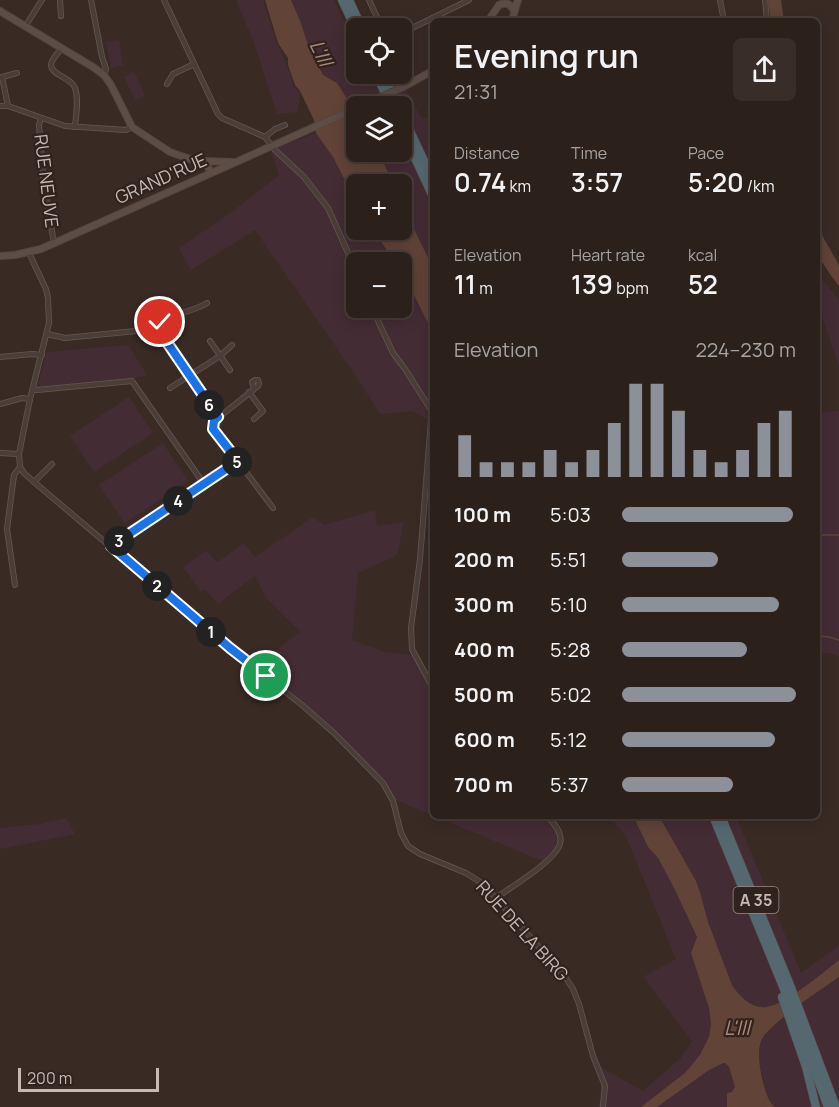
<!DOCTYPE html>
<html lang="en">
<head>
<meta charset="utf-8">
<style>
  body { margin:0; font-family:Manrope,sans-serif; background:#382d28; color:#f1f3f6; height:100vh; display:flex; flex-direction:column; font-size:22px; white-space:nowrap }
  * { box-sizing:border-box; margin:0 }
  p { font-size:20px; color:#a6a3a3 }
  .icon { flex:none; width:33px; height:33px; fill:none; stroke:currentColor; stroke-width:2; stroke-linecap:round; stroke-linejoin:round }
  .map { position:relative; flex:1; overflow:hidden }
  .side { position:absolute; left:430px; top:18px; width:390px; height:801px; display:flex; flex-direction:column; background:#2c201b; border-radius:9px; box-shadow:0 3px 15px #0003,0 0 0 2px #483e3a }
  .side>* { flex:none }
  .fabs { position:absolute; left:346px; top:18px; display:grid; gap:12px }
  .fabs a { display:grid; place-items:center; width:66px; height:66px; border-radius:9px; background:#2c201b; box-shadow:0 3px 15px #0003,0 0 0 2px #483e3a; font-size:30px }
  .scale { position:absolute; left:18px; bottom:15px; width:141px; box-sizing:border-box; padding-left:6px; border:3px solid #c6b9b3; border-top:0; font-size:16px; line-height:21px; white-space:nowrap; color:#c6b9b3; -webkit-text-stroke:4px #30221c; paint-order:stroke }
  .pin { position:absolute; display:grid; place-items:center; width:51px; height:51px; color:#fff; margin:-26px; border:3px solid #fff; border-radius:50%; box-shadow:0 2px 6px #0007 }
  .km { position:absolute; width:30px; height:30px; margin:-15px; border-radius:50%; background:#222; color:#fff; font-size:16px; line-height:30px; text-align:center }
  .round { display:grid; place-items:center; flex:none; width:63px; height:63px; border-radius:9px; background:#382d28 }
  .overview { display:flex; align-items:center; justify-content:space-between; height:102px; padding:0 24px }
  h1 { font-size:33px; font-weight:600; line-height:45px }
  .figures { display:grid; grid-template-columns:repeat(3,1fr); gap:9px; height:102px; padding:6px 24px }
  .figures div { display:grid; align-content:center }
  .figures b { font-size:26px; font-weight:600 }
  .figures small { font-size:16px; font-weight:400 }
  .figures p { font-size:16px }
  .chart { height:168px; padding:12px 24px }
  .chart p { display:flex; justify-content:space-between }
  .chart svg { width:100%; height:108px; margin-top:6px; stroke:#8c9099; stroke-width:6 }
  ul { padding:0 24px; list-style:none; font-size:20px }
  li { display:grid; grid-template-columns:96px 72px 1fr; align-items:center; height:45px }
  li i { height:15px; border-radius:8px; background:#8c9099 }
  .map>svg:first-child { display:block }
  .green { fill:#442c35 }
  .water { fill:#614338 }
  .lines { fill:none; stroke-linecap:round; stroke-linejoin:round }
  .stream { stroke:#614338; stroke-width:1.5 }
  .street-casing { stroke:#665852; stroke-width:6 }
  .secondary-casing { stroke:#544640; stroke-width:8 }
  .highway-casing { stroke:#564842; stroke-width:9 }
  .street { stroke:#4b3d37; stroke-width:4.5 }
  .secondary { stroke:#5e4d45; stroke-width:6 }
  .highway { stroke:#556870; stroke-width:8 }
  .secondary-bridge-casing { stroke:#544640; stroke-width:8; stroke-linecap:butt }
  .secondary-bridge { stroke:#5e4d45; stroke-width:6 }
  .route-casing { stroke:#fff; stroke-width:12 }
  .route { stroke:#1a73e8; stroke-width:8 }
  .labels { text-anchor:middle; stroke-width:4.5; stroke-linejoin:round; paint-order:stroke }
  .shield { fill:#30221c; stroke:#998c86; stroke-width:1.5 }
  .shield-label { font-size:16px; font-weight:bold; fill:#c6b9b3 }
  .street-label { font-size:18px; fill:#c6b9b3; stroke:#30221c }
  .water-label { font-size:20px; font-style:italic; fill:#ad887c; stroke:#30221c }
</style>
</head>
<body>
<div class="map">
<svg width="839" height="1107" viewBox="0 0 839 1107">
  <rect width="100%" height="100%" fill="#3a2a24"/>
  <g class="green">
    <polygon points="236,0 263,0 277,43 290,73 293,86 299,92 300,97 297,112 277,114 253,40"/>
    <polygon points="291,0 334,0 357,50 357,74 398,74 422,119 433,115 433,268 402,204 402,184 393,184 378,152 402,152 402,106 357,106 357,114 337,83 323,75 308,45 301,23"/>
    <polygon points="119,40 123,65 111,68 106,42"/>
    <polygon points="134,72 145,95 135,100 124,77"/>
    <polygon points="316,133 333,157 357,204 357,230 375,230 381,244 397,262 357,262 357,308 402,308 402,271 433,333 433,443 427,419 412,411 380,414 354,373 255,230 191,270 179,248 232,212 279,175 271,150"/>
    <polygon points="823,281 839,300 839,367 818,304 818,283"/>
    <polygon points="128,345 147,375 130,379 37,387 47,352"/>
    <polygon points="129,397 153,433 94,472 70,436"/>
    <polygon points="839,411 839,656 829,653 818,654 818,412"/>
    <polygon points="163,443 188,481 125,523 99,485"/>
    <polygon points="375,510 377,526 404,522 397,555 358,573 352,640 384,652 412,655 433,689 434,816 396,800 346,743 256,665 301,632 266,598 255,575 218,604 205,589 201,591 183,567 206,551 218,562 244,543 255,557 313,517 324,525"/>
    <polygon points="434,816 546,816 556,827 561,847 543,861"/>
    <path d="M609,816h24l15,31 10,11 15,28 24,51 -6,16 16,46 4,26 -2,12c10,16 25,32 26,52l-3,4h-5v14h-129c5,-15 3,-26 0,-41l45,25 37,-32 12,-18 -49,-64 33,-18 -50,-123z"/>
    <path d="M659,816h77l65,157 38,-28v15c-17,13 -52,44 -73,47 -14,2 -27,-11 -34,-22l-24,-63 -8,-30 -4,-11z"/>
    <polygon points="66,818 75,834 0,849 0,828 39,824"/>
    <path d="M839,977v130h-64c-8,-6 -10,-19 -12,-29 -3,-10 -6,-26 -2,-37 6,-16 61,-52 78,-64z"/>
  </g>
  <g class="water">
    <polygon points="265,0 291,0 301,23 308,45 323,75 337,83 357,114 357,152 378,152 382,159 393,184 357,184 357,204 333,157 316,133 314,120 300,91 295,85 288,65 288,58 278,43"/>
    <polygon points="768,0 781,0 784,21 771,21"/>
    <path d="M402,204l31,64v65l-31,-62v-9h-5c-10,-10 -16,-19 -22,-32h27z"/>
    <polygon points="818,225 823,237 839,265 839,286 832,277 818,256"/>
    <path d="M633,816h26l37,65 4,11 8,30 24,63c7,11 20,24 34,22 21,-3 56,-34 73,-47v17c-17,12 -72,48 -78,64 -4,11 -1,27 1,37 3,10 5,23 13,29h-48v-14l5,-1 3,-5 -6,-20 -4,-4h-2l-14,7 -52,37h-16l44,-34 15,-18 9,-18 2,-12 -2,-17 -18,-55 6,-16 -24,-51 -15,-28 -10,-11z"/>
  </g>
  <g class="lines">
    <g class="stream">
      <polyline points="818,536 822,535 839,535"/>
      <polyline points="818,636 829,637 839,640"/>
    </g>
    <g class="street-casing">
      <g id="street">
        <polyline points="60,0 61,16"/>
        <polyline points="91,0 102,57 106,69 104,75"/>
        <polyline points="164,0 218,114 222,118 265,137 275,150 304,177 328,208 357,273"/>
        <polyline points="369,0 382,28"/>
        <polyline points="720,0 724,21"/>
        <polyline points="765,0 767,21"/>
        <polyline points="28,22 42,0"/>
        <polyline points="402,33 469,0"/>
        <path d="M61,49c-3,4 -10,11 -10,16 0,10 21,13 24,23 4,11 1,27 0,39"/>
        <polyline points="167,84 173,74 194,64"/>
        <polyline points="0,106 8,106 65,126 126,130 132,127"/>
        <polyline points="8,106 2,77 17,73"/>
        <polyline points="41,118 39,125 44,185 54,243"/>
        <polyline points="265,137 275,129 285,125"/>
        <polyline points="372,308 393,353 405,369 431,410 431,420 420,559 411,628 412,649 434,690"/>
        <polyline points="156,329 162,335 218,418 214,421 213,428 273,508"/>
        <path d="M47,334l18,4 91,-9c11,-17 34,-15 51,-26"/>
        <polyline points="210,341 230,370"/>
        <polyline points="0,357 32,354 42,355"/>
        <polyline points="170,388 220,356 232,345"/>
        <polyline points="33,389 37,390 132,381 204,484"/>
        <polyline points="249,392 263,411 254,419"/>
        <polyline points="0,404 22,398 30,399"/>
        <polyline points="218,418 258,386 259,383 258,380 255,380 252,382 254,389"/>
        <polyline points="0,453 19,454"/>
        <polyline points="20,467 24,473 34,482 230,648 302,705 334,733 383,783 393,801 401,833 408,846 420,854 466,873 480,882 496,898 566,978 573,989 579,1004 593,1056 605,1086 603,1107"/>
        <polyline points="34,482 52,464"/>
        <polyline points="111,546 238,461"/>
        <polyline points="15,585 7,529 14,475 20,467 19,454 30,399 49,323 48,298 46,289 29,253"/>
        <path d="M496,898c15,-11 59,-37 64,-54 3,-11 -6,-21 -13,-28"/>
      </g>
    </g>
    <g class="secondary-casing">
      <g id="secondary">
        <polyline points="0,11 93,67 104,75 111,85 132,127 170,152 207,165 211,173"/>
        <path d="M488,21l11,-16c7,-3 12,-1 15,6"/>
        <path d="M511,21c4,-6 4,-14 7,-21"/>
        <polyline points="405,86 434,70"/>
        <polyline points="360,106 379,98"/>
        <polyline points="204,161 232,162"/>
        <polyline points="0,256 15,255 41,249 357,108"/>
      </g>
    </g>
    <g class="highway-casing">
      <g id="highway">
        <polyline points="342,0 357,32"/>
        <polyline points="349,0 362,28"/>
        <polyline points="376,74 391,106"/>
        <polyline points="383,74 399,106"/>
        <polyline points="402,114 434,182"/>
        <polyline points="402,130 434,199"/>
        <polyline points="713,816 784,989 828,1107"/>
        <polyline points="721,816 790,985 836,1107"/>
        <polyline points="782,997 806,1067 816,1107"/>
      </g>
    </g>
    <use href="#street" class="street"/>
    <use href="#secondary" class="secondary"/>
    <use href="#highway" class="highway"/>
    <g class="secondary-bridge-casing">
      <polyline id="secondary-bridge" points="379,98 405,86"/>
    </g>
    <use href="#secondary-bridge" class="secondary-bridge"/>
  </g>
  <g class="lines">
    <g class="route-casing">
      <polyline id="route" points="160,322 156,329 162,335 218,417 214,421 213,429 238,461 111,546 230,648 266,676"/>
    </g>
    <use href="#route" class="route"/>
  </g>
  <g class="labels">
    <rect class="shield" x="733.5" y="887" width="45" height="26" rx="4.5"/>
    <g class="shield-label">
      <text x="756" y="906">A 35</text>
    </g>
    <g class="street-label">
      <text transform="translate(161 179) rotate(-24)" y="6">GRAND'RUE</text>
      <text transform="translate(46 181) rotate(83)" y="6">RUE NEUVE</text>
      <text transform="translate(522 931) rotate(48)" y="6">RUE DE LA BIRG</text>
    </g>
    <g class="water-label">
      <text transform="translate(321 53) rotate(64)" y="7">L'Ill</text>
      <text x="737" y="1035">L'Ill</text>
    </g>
  </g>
</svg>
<div class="fabs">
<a><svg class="icon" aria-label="locate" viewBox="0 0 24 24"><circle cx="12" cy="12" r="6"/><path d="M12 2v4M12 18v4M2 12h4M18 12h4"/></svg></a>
<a><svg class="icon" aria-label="layers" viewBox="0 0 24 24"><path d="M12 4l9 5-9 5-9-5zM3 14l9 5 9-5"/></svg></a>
<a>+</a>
<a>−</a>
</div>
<div class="scale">200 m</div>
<div class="pin" style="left:266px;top:676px;background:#1e9e55"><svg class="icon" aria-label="arrive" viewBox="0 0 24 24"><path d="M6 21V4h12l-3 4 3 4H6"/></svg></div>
<div class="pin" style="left:160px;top:322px;background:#d93025"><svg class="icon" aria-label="check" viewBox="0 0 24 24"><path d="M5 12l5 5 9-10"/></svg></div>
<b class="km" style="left:211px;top:632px">1</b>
<b class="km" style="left:157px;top:586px">2</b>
<b class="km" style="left:119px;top:541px">3</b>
<b class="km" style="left:178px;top:501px">4</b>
<b class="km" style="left:237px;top:462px">5</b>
<b class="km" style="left:209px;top:405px">6</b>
<section class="side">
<div class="overview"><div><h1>Evening run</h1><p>21:31</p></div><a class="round"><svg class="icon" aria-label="share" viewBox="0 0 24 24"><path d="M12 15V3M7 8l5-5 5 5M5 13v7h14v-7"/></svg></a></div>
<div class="figures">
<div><p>Distance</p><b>0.74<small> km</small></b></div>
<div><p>Time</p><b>3:57</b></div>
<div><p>Pace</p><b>5:20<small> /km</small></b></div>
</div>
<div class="figures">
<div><p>Elevation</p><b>11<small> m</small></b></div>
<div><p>Heart rate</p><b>139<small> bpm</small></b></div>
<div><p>kcal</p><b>52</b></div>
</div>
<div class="chart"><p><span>Elevation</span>224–230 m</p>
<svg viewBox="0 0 160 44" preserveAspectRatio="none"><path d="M5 44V27M15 44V38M25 44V38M35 44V38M45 44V33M55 44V38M65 44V33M75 44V22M85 44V6M95 44V6M105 44V17M115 44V33M125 44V38M135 44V33M145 44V22M155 44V17"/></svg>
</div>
<ul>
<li><b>100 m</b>5:03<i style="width:98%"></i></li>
<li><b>200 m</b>5:51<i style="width:55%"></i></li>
<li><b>300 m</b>5:10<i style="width:90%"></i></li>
<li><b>400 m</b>5:28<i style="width:72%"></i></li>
<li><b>500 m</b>5:02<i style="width:100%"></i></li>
<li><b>600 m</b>5:12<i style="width:88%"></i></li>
<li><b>700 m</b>5:37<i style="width:64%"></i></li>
</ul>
</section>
</div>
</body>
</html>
